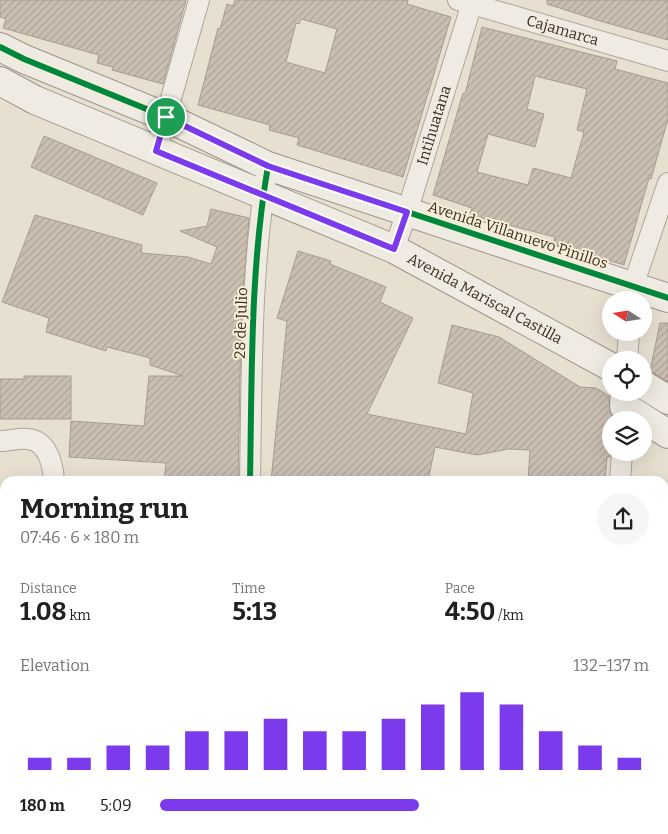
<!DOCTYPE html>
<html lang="en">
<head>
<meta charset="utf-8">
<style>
  body { margin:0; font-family:Bitter,serif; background:#f6f6f6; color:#202124; height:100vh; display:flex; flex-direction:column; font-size:19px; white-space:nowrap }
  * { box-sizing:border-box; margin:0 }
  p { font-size:16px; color:#757577 }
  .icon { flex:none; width:28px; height:28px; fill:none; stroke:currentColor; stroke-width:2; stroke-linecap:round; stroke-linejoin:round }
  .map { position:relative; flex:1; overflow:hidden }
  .side { position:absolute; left:0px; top:476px; width:669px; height:359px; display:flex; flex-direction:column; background:#fff; border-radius:15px 15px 0 0; box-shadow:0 5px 20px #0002 }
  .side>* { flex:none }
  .needle { width:32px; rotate:282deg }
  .fabs { position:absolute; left:602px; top:291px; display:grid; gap:10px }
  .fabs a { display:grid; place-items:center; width:50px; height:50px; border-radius:50%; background:#fff; box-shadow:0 5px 20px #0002; font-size:25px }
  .pin { position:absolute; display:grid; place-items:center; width:42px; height:42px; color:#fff; margin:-21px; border:2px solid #fff; border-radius:50%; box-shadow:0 1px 5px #0007 }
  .round { display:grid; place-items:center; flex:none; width:52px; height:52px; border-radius:26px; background:#f6f6f6 }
  .overview { display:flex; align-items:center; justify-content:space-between; height:85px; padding:0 20px }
  h1 { font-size:28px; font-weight:700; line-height:38px }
  .metrics { display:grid; grid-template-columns:repeat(3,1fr); gap:8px; height:85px; padding:5px 20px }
  .metrics div { display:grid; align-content:center }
  .metrics b { font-size:25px; font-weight:700 }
  .metrics small { font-size:14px; font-weight:400 }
  .metrics p { font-size:14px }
  .chart { height:140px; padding:10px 20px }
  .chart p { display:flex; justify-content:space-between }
  .chart svg { width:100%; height:90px; margin-top:5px; stroke:#7c3aed; stroke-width:6 }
  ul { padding:0 20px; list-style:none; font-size:16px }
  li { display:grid; grid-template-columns:80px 60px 1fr; align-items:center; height:38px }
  li i { height:12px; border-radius:6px; background:#7c3aed }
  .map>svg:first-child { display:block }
  .building { fill:url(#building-hatch); stroke:#a89c90; fill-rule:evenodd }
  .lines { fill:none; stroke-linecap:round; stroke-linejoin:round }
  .street-casing { stroke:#ada599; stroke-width:22 }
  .secondary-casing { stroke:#9c958a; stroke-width:30 }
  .street { stroke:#efebe3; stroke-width:20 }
  .secondary { stroke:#efebe3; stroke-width:28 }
  .cycleway-casing { stroke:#f7eed8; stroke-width:9 }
  .cycleway { stroke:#00873e; stroke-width:6 }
  .route-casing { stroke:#fff; stroke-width:10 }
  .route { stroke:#7c3aed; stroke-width:6 }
  .labels { text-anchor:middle; stroke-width:4; stroke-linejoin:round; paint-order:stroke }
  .street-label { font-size:15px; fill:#3d2e20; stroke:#f7eed8 }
</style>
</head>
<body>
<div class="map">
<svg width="668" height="834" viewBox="0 0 668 834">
  <defs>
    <pattern id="building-hatch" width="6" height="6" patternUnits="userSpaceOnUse" patternTransform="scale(1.25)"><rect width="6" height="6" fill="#cbbfb2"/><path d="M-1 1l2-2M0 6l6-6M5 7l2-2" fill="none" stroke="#afa499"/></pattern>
  </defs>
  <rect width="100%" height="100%" fill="#e7e0d1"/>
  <g class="building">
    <polygon points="0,0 186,0 163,84 112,70 113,67 97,63 99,55 3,28 6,19 0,17"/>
    <path d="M235,0h173l-1,4 44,13 -48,160 -106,-32 2,-7 -30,-8 1,-5 -72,-20 20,-77 2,1 7,-25 6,2zM301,19l36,10 -12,44 -39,-11 10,-39 3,1z"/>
    <polygon points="547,0 668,0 668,40 600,21 547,4"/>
    <path d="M482,27l135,34 -2,8 53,14v36l-17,60 -2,-1 -25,87 -71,-21 2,-7 -85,-22 2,-7 -39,-13 30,-102 2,1zM535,76l52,13 -10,41 7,2 -13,46 -38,-10 -5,17 -51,-13 11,-38 47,13 9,-33 -17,-5z"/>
    <polygon points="44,136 157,183 143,215 31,167"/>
    <polygon points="211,209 249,218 241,323 238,481 164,481 166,463 69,457 71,421 144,426 149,376 183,376 150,365 150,358 107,347 106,351 46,332 49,318 2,302 35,215 142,245 141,253 188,257 211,264 217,247 180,231 207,226"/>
    <polygon points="298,251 331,261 330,264 386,287 380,302 413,318 367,414 466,434 473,393 438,383 452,325 499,337 580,387 596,388 609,396 610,413 614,417 614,420 611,420 611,448 610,457 607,457 605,481 528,481 530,450 509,449 477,455 435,447 428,481 396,481 396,479 357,478 357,481 271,481 287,321 277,318"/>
    <polygon points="660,323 668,323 668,382 650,371"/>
    <polygon points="24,376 71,376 71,419 0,419 0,379 24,379"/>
  </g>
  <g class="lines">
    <g class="street-casing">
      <g id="street">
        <path id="s1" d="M458,0l210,61"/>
        <polyline points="156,151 199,0"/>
        <path id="s2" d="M394,249l13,-37 66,-212"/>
        <polyline points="632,300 633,286 668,183"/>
        <polyline points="627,360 629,332"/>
        <path d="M0,441c9,0 19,-3 27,-2 21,1 26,26 27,42"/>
        <path d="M250,481c2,-105 0,-211 18,-315"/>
        <polyline points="620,481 622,452"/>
        <polyline points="0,618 5,618"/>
        <polyline points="0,781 5,782"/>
        <polyline points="9,834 10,830"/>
        <polyline points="231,834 231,830"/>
        <polyline points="402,834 402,830"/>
        <polyline points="600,834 600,830"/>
      </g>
    </g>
    <g class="secondary-casing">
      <g id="secondary">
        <polyline points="0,47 24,59 166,117 268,166 668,298"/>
        <path id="s3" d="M0,81l35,19 359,149 217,118"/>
        <polyline points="644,385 668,400"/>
        <polyline points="625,392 624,406 668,434"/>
      </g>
    </g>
    <use href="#street" class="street"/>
    <use href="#secondary" class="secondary"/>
    <g class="cycleway-casing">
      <g id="cycleway">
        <polyline points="0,47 24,59 166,117 268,166 668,298"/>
        <path d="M250,481c2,-105 0,-211 18,-315"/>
      </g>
    </g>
    <use href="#cycleway" class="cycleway"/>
  </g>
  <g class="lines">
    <g class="route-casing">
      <polygon id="route" points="166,117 268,166 407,212 394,249 156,151"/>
    </g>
    <use href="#route" class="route"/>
  </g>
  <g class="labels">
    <g class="street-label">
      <text dy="5" stroke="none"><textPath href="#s1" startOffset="109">Cajamarca</textPath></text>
      <text dy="5" stroke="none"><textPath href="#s2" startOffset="130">Intihuatana</textPath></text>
      <text transform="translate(518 235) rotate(18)" y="5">Avenida Villanuevo Pinillos</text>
      <text dy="5" stroke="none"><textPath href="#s3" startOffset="532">Avenida Mariscal Castilla</textPath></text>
      <text transform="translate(241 323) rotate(-88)" y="5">28 de Julio</text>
    </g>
  </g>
</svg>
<div class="fabs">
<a><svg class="needle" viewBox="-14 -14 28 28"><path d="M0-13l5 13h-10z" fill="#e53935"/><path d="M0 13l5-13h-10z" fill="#757577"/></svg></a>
<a><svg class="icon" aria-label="locate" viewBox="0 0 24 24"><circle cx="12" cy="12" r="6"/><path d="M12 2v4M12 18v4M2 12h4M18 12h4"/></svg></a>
<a><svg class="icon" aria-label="layers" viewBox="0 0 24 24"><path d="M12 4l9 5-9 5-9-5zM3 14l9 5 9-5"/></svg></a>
</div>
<div class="pin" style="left:166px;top:117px;background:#1e9e55"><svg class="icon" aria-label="arrive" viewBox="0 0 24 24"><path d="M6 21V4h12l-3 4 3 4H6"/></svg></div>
<section class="side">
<div class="overview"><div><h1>Morning run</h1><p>07:46 · 6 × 180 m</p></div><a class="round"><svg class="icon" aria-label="share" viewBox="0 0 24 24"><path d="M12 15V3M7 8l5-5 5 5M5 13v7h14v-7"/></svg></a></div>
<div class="metrics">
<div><p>Distance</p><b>1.08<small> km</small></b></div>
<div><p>Time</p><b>5:13</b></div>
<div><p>Pace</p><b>4:50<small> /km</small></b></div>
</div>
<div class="chart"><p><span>Elevation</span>132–137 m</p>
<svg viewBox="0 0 160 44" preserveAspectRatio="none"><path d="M5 44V38M15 44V38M25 44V32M35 44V32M45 44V25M55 44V25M65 44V19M75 44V25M85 44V25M95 44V19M105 44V12M115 44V6M125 44V12M135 44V25M145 44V32M155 44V38"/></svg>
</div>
<ul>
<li><b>180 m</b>5:09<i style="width:53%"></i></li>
</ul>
</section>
</div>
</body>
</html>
